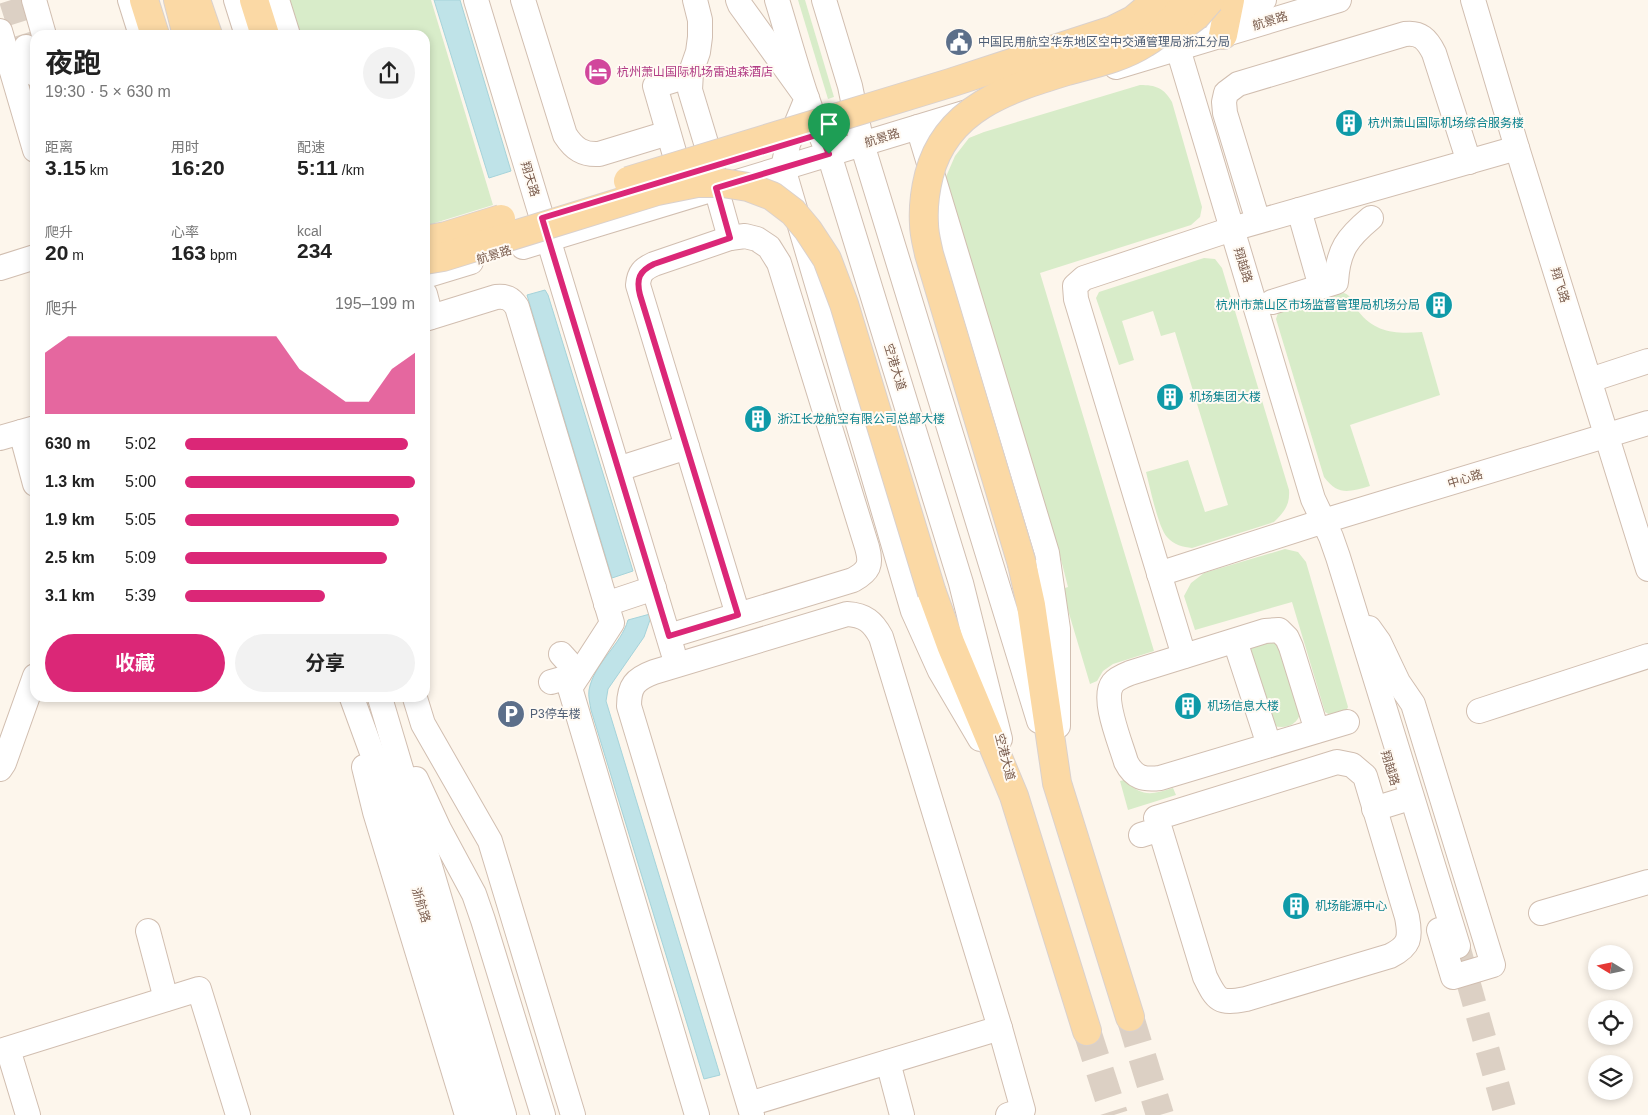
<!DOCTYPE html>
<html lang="zh">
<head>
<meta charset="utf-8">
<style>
  body { margin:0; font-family:Helvetica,"Noto Sans SC",sans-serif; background:#f2f2f2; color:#222; height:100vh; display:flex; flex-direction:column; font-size:19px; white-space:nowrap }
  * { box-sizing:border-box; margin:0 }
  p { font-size:16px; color:#767676 }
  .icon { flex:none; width:28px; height:28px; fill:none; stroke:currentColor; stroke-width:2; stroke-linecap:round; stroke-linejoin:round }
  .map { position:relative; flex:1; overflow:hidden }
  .details { position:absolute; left:30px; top:30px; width:400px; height:672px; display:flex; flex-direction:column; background:#fff; border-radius:15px; box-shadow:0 2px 8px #0003 }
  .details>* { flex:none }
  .needle { width:32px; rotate:280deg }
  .controls { position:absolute; left:1588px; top:945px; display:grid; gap:10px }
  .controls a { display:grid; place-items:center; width:45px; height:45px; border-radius:50%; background:#fff; box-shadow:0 2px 8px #0003; font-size:25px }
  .pin { position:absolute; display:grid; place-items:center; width:42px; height:42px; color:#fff; margin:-51px -21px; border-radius:50% 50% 50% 0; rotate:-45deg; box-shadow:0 0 5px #0007 }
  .pin .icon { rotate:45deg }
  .round { display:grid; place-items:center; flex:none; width:52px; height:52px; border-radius:26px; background:#f2f2f2 }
  .headline { display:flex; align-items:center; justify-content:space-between; height:85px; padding:0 15px }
  h1 { font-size:28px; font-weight:700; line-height:38px }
  .stats { display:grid; grid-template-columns:repeat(3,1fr); gap:8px; height:85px; padding:5px 15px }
  .stats div { display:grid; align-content:center }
  .stats b { font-size:21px; font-weight:700 }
  .stats small { font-size:14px; font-weight:400 }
  .stats p { font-size:14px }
  .chart { height:140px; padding:10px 15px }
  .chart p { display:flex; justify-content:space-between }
  .chart svg { width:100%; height:90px; margin-top:5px; fill:#db2777; opacity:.7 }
  .action { display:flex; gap:10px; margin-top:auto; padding:10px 15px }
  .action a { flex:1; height:58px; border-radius:30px; background:#db2777; color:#fff; font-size:20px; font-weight:700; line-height:58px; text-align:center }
  .action a+a { background:#f2f2f2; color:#222 }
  ul { padding:0 15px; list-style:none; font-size:16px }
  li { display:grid; grid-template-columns:80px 60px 1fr; align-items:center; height:38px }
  li i { height:12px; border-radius:6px; background:#db2777 }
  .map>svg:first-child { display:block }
  .green { fill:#d8ecc9 }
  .water { fill:#bfe3e8; stroke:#a5d3da }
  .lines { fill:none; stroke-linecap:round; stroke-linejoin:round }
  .minor-tunnel { stroke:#dcd0c4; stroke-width:24; stroke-dasharray:24 12; stroke-linecap:butt }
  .major-tunnel { stroke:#dcd0c4; stroke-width:28; stroke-dasharray:28 14; stroke-linecap:butt }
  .minor-casing { stroke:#d1beb0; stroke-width:26 }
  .major-casing { stroke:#dad1cd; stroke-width:30 }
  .minor { stroke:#fff; stroke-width:24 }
  .major { stroke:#fbd9a5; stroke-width:28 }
  .major-bridge-casing { stroke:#dad1cd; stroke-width:30; stroke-linecap:butt }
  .major-bridge { stroke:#fbd9a5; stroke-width:28 }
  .route-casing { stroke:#fff; stroke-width:10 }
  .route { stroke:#db2777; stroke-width:6 }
  .labels { text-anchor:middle; stroke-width:4; stroke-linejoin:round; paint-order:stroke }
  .street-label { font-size:12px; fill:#7a5c4d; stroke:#fffaf3 }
  .service-label { font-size:12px; fill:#4e5e75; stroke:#fffaf3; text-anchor:start }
  .hotel-label { font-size:12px; fill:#b23c85; stroke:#fffaf3; text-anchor:start }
  .culture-label { font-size:12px; fill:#0d838f; stroke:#fffaf3; text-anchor:start }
</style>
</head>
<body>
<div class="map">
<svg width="1648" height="1115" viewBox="0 0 1648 1115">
  <rect width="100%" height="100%" fill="#fdf6ec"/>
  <g class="green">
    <polygon points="272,0 431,0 493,205 425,226 425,35 282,35"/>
    <polygon points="798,0 805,0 834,97 828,99"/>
    <path d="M1140,85c16,0 24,3 32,17l30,105 -2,10 -9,8 -151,48 114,378 -41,13 -10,7 -6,10 -7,3 -25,-84 -3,-11 6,-2 -10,-39 -113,-369 10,-23 14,-18 15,-6z"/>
    <path d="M1204,258l11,1 7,9 67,222c1,15 -4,21 -15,32l-82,26c-9,-1 -18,-3 -25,-11 -9,-10 -17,-50 -21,-65l42,-12 17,52 23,-7 -53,-173 -14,4 -8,-25 -31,10 12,39 -15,5 -23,-67 3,-6z"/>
    <path d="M1344,293c8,3 10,11 14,18 17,22 38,23 64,21l18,63 -90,30 20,61c-21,6 -32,10 -46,-9l-48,-158 2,-6z"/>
    <polygon points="1285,549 1298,552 1306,562 1348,707 1346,711 1330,715 1325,712 1292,602 1195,630 1184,596 1191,583 1204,573"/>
    <path d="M1267,638l13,7 21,67c-4,13 -14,17 -27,14l-26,-73 3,-7z"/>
    <path d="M1124,780c19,17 26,15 49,8l3,7 -48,15 -8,-29z"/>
  </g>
  <g class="water">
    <polygon points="434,0 460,0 511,171 489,178"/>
    <polygon points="545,290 548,295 633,571 612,578 527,295"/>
    <path d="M650,614l1,3 -7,20 -36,52 -2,12 114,374 -16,4 -113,-369c-1,-6 -3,-14 -2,-20 5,-27 32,-45 39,-70z"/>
  </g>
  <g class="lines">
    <g class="minor-tunnel">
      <polyline points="11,0 26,47"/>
      <polyline points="1458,946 1506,1115"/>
    </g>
    <g class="major-tunnel">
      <polyline points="1130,1017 1160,1115"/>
      <polyline points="1087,1031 1114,1115"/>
    </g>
    <g class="minor-casing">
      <g id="minor">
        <polyline points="34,0 44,35"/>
        <polyline points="130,0 141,35"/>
        <polyline points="236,0 247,35"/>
        <polyline points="277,0 288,35"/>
        <polyline points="476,0 673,652"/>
        <path d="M523,0l42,135c9,14 18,20 34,19l69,-21"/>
        <polyline points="695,0 700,20 700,37 698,52 691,72 690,90 713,166"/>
        <polyline points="738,0 740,5 807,98 788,144 783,168 913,611 940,671 980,739"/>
        <path d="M777,0c16,52 29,105 52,154l132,429 39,156"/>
        <polyline points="824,0 850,86 862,144 1039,721"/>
        <polyline points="1473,0 1517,148 1648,569"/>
        <polyline points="1167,12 1313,499 1331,537 1338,557 1458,946"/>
        <polyline points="1212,16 1264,0"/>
        <polyline points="0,31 35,150"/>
        <polyline points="26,47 35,74"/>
        <polyline points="1116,67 1339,0"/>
        <polyline points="918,127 1047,553 1058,629 1058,726"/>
        <polyline points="681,176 655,86 678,79 690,77"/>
        <polyline points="716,188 730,238"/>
        <polyline points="1299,210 1321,287"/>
        <path d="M1258,221l-33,-108 -1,-11 2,-9 12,-9 167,-50c15,-2 22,5 29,19l35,109"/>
        <polyline points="523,247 974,110"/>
        <polyline points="0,268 35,257"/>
        <polyline points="425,276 471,262"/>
        <polyline points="425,294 431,317"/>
        <path d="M1272,302l64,-20c2,-32 11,-44 35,-64"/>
        <path d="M425,319l71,-22c10,-1 15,1 21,10l95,316 -42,65 127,427"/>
        <polyline points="1590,380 1648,361"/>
        <polyline points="21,432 35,484"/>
        <polyline points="0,438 35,428"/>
        <polyline points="618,469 687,447"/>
        <polyline points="1159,574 1324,521 1648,423"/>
        <polyline points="606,604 654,588"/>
        <polyline points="1369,628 1379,642 1398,682 1413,704 1493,965 1453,977 1439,930"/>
        <path d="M669,636l184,-56c16,-9 19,-15 14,-33l-88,-284 -10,-16 -12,-8 -12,-3 -15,2 -76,26c-11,5 -15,9 -16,21l100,330"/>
        <polyline points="1235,641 1269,745"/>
        <polyline points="1184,656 1076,299 1075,286 1084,278 1232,229 1517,148"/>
        <polyline points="551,682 579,674 561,654"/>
        <polyline points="352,698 390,802 485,1115"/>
        <polyline points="380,698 504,1115"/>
        <polyline points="415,698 423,724 490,841 573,1115"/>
        <polyline points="1479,711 1648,656"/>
        <path d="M1317,731l-26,-84 -4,-9 -8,-8 -14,1 -135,42c-5,2 -13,5 -17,10 -12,15 8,61 13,79 8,16 18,18 34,16l187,-56"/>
        <polyline points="364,767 375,812 467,1115"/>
        <polyline points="0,769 4,763 35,676"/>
        <polyline points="416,779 439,829 474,894 483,920 543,1115"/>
        <polyline points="1374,809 1400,801"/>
        <path d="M1141,835l19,-6 -4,-11 181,-56 15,3 13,11 42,141c4,21 3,29 -17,39l-144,43c-27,5 -29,2 -41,-22l-45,-148"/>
        <polyline points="1541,913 1648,882"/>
        <polyline points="148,931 166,999"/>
        <polyline points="1000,1028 1023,1110 1008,1115"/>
        <polyline points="8,1049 28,1115"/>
        <polyline points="0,1051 199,989 238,1115"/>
        <polyline points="888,1062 902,1115"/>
        <path d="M749,1104l251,-76 -119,-391c-8,-15 -16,-22 -34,-23l-193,58c-19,7 -25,14 -25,34l123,409"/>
      </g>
    </g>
    <g class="major-casing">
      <g id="major">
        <polyline points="144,0 155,35"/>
        <polyline points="178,0 187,35"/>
        <polyline points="196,0 208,35"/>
        <polyline points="254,0 265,35"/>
        <polyline points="1223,35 1230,0"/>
        <polyline points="1022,564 1031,605 1057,783 1130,1017"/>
        <polyline points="932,593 951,645 1014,796 1087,1031"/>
      </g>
    </g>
    <use href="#minor" class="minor"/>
    <use href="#major" class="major"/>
    <g class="major-bridge-casing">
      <g id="major-bridge">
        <polyline points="1179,29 1196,16 1210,0"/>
        <polyline points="628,181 950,83 1113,30 1133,20 1157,0"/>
        <polyline points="425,240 446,236 501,219"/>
        <polyline points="425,260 443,257 657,191 697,183 723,183 748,187 772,196 793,212 808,230 827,259 844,304 932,593"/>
        <path d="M1022,564l-93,-310c-2,-10 -5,-20 -5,-30 -1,-16 1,-33 5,-49 17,-67 79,-86 138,-104 26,-7 55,-13 78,-28 17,-10 32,-27 42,-43"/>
      </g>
    </g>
    <use href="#major-bridge" class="major-bridge"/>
  </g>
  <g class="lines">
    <g class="route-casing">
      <path id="route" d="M820,134l9,20 -113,34 14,50 -76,26c-15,7 -18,15 -14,31l98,320 -69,21 -127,-418z"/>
    </g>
    <use href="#route" class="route"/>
  </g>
  <defs>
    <g id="civic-disc" transform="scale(1.4375)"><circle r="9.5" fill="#5c6f8a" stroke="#fffaf3"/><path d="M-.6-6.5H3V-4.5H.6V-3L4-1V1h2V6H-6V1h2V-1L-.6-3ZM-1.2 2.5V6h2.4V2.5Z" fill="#fff"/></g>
    <g id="hotel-disc" transform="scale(1.4375)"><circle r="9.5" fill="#d1479c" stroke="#fffaf3"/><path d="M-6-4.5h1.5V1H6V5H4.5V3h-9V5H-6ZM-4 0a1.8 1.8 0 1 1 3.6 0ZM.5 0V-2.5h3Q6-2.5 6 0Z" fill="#fff"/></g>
    <g id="building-disc" transform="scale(1.4375)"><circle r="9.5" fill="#0f9aa8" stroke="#fffaf3"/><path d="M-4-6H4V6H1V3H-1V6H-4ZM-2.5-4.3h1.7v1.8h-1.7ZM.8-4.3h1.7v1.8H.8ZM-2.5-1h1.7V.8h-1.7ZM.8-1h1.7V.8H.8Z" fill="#fff"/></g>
    <g id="parking-disc" transform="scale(1.4375)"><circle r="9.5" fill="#5c6f8a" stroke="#fffaf3"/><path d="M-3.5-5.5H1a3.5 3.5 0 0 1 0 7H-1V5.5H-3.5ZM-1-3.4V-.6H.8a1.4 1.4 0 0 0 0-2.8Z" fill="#fff"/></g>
  </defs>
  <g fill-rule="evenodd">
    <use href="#civic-disc" x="959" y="42"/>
    <use href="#hotel-disc" x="598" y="72"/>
    <use href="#building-disc" x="1349" y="123"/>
    <use href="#building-disc" x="1439" y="305"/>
    <use href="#building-disc" x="1170" y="397"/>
    <use href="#building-disc" x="758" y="419"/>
    <use href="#building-disc" x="1188" y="706"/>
    <use href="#parking-disc" x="511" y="714"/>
    <use href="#building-disc" x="1296" y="906"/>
  </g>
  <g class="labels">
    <g class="street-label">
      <text transform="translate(1270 21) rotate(-17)" y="4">航景路</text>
      <text transform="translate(882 138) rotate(-17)" y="4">航景路</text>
      <text transform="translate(530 179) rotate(73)" y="4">翔天路</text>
      <text transform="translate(494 255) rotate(-17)" y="4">航景路</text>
      <text transform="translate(1243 265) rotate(73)" y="4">翔越路</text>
      <text transform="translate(1560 285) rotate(73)" y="4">翔飞路</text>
      <text transform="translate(895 367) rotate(73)" y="4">空港大道</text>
      <text transform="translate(1465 479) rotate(-17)" y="4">中心路</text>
      <text transform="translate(1005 757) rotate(76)" y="4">空港大道</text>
      <text transform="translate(1390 768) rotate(73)" y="4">翔越路</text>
      <text transform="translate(421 905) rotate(73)" y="4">浙航路</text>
    </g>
    <g class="service-label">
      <text x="978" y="46">中国民用航空华东地区空中交通管理局浙江分局</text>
      <text x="530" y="718">P3停车楼</text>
    </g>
    <g class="hotel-label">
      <text x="617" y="76">杭州萧山国际机场雷迪森酒店</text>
    </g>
    <g class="culture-label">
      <text x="1368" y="127">杭州萧山国际机场综合服务楼</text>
      <text x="1420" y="309" text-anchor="end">杭州市萧山区市场监督管理局机场分局</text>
      <text x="1189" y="401">机场集团大楼</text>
      <text x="777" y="423">浙江长龙航空有限公司总部大楼</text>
      <text x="1207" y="710">机场信息大楼</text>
      <text x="1315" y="910">机场能源中心</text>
    </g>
  </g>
</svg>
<div class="controls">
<a><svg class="needle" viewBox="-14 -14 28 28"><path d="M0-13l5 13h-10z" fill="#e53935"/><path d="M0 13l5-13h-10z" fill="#767676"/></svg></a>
<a><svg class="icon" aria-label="locate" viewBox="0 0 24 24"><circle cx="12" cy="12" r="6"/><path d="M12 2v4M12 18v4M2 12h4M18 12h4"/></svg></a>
<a><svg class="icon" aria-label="layers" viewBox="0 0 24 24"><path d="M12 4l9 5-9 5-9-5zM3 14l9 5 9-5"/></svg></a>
</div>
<div class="pin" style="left:829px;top:154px;background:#1e9e55"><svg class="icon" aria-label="arrive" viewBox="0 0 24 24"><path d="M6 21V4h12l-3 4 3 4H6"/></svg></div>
<section class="details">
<div class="headline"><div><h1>夜跑</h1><p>19:30 · 5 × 630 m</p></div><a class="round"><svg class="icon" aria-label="share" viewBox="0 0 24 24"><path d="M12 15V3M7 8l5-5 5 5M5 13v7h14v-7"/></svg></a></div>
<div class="stats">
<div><p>距离</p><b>3.15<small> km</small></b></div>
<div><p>用时</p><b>16:20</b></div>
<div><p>配速</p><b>5:11<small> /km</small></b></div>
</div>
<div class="stats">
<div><p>爬升</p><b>20<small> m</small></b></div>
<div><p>心率</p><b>163<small> bpm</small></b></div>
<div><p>kcal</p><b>234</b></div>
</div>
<div class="chart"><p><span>爬升</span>195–199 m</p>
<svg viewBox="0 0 160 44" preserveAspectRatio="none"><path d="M0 44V14L10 6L20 6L30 6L40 6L50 6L60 6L70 6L80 6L90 6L100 6L110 22L120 30L130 38L140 38L150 22L160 14V44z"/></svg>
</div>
<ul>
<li><b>630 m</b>5:02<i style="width:97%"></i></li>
<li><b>1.3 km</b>5:00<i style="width:100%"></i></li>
<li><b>1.9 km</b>5:05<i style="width:93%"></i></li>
<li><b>2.5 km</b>5:09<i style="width:88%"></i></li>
<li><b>3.1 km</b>5:39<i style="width:61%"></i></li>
</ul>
<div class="action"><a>收藏</a><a>分享</a></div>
</section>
</div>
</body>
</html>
